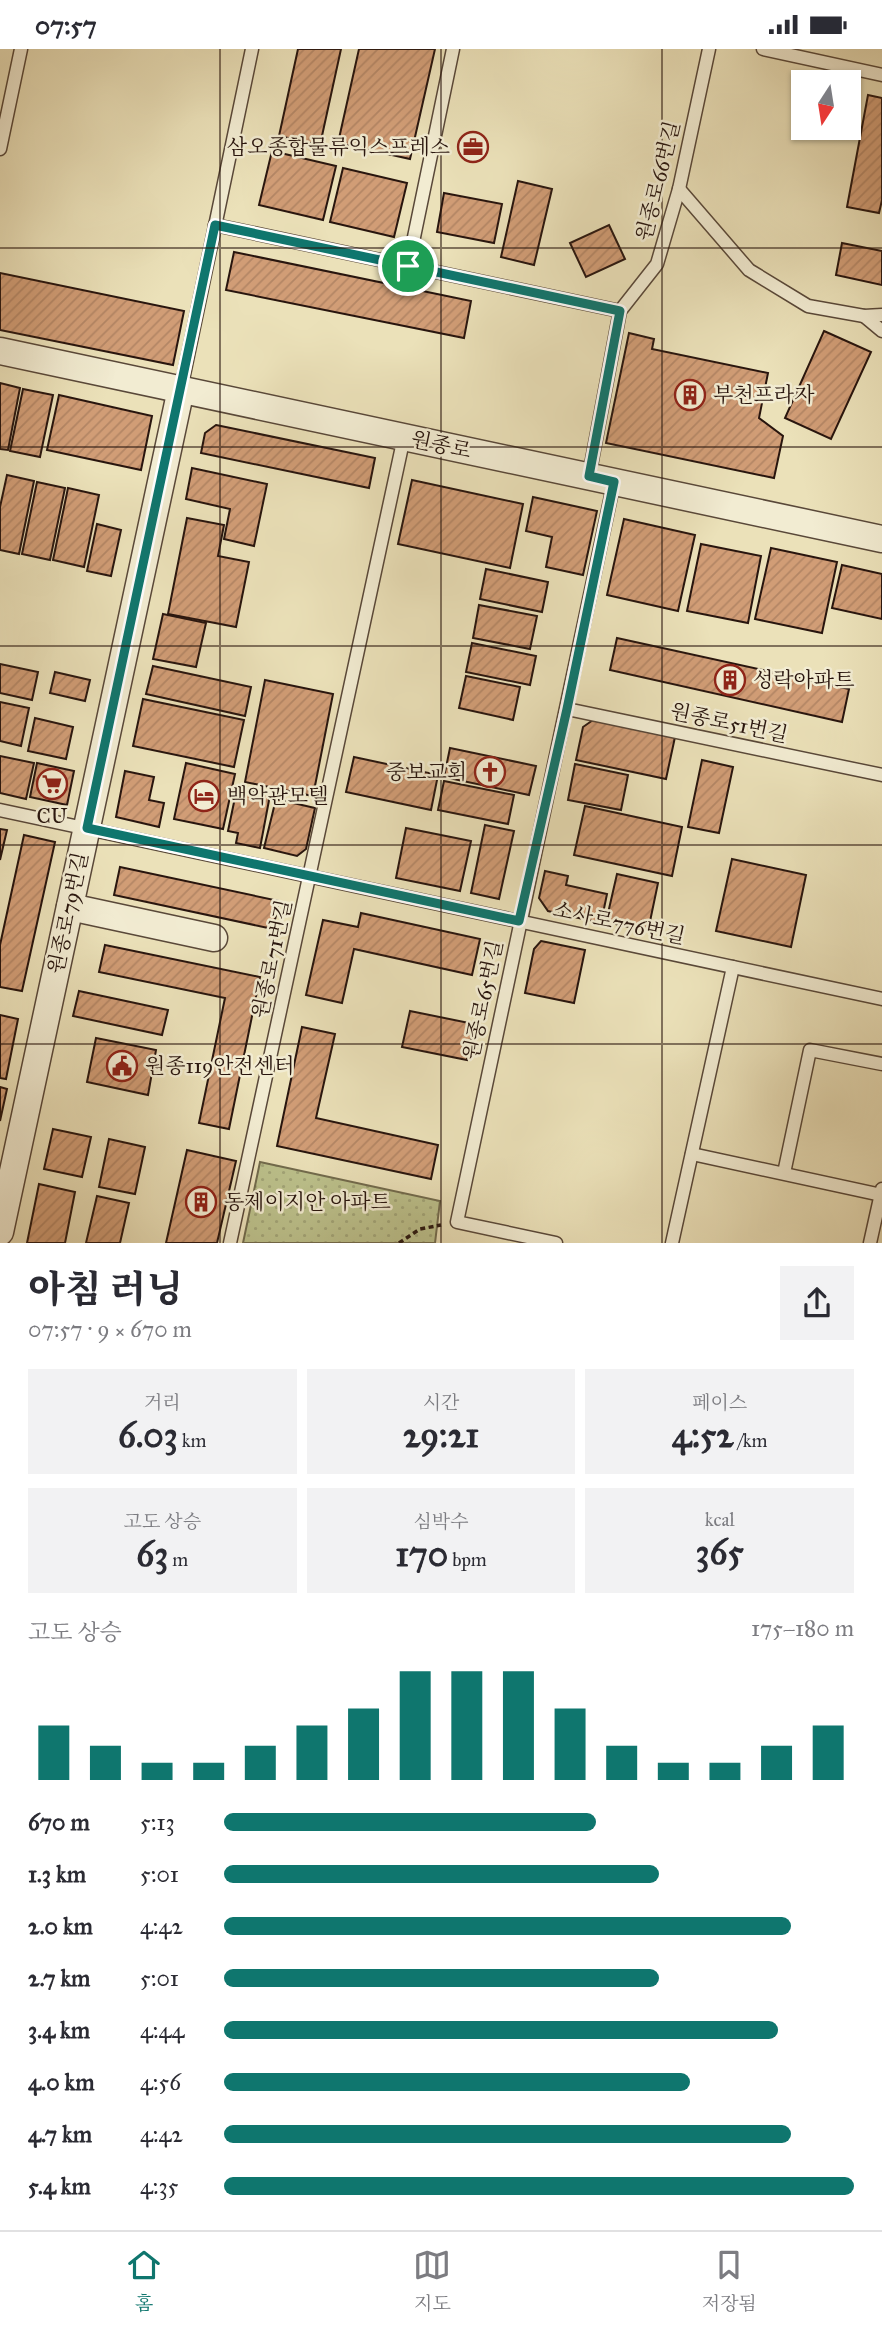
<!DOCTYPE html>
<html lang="ko">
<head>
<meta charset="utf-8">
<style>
  body { margin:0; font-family:"IM FELL Great Primer","Noto Serif KR",serif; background:#f2f2f3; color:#2b2b33; height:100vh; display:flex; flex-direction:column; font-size:26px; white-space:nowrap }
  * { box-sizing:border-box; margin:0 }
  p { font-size:23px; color:#7c7c81 }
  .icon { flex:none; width:38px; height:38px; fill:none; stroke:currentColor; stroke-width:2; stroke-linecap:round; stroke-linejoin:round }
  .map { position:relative; height:1194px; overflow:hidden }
  .drawer { display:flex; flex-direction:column; background:#fff; flex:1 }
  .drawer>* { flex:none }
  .needle { width:46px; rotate:192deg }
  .buttons { position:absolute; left:791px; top:21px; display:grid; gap:14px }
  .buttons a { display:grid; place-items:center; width:70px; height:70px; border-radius:0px; background:#fff; box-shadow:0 2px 5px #0004; font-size:35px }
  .pin { position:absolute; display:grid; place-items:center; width:60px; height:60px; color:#fff; margin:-30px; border:4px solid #fff; border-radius:50%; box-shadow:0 2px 7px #0007 }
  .round { display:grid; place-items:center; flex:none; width:74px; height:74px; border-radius:0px; background:#f2f2f3 }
  .overview { display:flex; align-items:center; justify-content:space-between; height:119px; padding:0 28px }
  h1 { font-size:38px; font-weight:800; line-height:52px }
  .figures { display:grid; grid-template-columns:repeat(3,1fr); gap:10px; height:119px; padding:7px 28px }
  .figures div { display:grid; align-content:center; border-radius:0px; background:#f2f2f3; text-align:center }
  .figures b { font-size:35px; font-weight:800 }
  .figures small { font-size:19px; font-weight:400 }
  .figures p { font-size:19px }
  .chart { height:196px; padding:14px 28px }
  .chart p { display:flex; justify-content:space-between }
  .chart svg { width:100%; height:126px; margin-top:7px; stroke:#0f766e; stroke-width:6 }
  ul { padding:0 28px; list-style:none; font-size:23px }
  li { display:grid; grid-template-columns:112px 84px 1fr; align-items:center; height:52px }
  li i { height:18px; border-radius:9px; background:#0f766e }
  .status { display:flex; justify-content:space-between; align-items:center; height:49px; padding:0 35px; background:#fff; direction:ltr }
  .status svg { height:19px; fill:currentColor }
  .tabs { display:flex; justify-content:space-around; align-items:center; height:98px; border-top:2px solid #e1e1e2; background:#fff; font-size:19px; color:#7c7c81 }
  .tabs a { display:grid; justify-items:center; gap:4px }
  .tabs .current { color:#0f766e }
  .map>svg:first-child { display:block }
  .park { fill:url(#park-dots); stroke:#726b4d; stroke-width:2 }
  .building { fill:url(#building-hatch); stroke:#28150e; stroke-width:2 }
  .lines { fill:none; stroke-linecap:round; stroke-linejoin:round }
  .service-casing { stroke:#594839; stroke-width:15 }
  .minor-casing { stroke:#594839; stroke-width:29 }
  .path { stroke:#28150e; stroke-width:3.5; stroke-dasharray:5 3.5; stroke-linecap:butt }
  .service { stroke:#f2ecd2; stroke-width:12 }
  .minor { stroke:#f2ecd2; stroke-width:26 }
  .route-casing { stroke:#fff; stroke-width:14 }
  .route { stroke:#0f766e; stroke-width:9 }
  .grid { fill:none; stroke:#28150e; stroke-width:2; stroke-opacity:0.55 }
  .labels { text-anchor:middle; stroke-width:5; stroke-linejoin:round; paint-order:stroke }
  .poi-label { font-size:21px; fill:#28150e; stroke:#f2ecd2; text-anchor:start }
  .street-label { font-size:21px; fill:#28150e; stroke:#f2ecd2 }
</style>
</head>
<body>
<div class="status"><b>07:57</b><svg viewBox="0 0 49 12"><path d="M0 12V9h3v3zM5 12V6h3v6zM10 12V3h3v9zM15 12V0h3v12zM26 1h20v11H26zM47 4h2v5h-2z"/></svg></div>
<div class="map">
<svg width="882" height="1194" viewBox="0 0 882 1194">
  <defs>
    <pattern id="park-dots" width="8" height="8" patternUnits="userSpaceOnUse" patternTransform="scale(1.75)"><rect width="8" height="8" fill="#bcc18c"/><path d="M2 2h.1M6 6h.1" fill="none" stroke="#a2a578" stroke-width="1.8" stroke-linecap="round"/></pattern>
    <pattern id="building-hatch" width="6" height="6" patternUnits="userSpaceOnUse" patternTransform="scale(1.75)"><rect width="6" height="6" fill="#d19d76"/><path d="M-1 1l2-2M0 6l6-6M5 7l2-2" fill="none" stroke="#b38665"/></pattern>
  </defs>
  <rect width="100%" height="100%" fill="#ebe1b9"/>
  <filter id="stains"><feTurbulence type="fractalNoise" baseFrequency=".00286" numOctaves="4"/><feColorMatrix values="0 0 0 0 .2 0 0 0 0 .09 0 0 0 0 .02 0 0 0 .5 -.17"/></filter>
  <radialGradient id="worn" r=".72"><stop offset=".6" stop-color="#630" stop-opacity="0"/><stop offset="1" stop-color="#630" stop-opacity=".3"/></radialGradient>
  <polygon class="park" points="260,1113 440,1152 435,1194 243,1194"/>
  <g class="building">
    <polygon points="298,0 341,0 320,96 279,87"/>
    <polygon points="359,0 435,0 410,110 338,94"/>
    <polygon points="868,46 882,49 882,151 879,164 847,158"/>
    <polygon points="272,102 336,117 323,171 259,156"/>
    <polygon points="343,119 407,134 394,188 330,173"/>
    <polygon points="518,132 552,140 534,216 501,208"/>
    <polygon points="444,144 502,155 494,194 437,183"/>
    <polygon points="609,176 625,210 586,228 570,194"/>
    <polygon points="842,194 882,202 882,236 836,226"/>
    <polygon points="234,203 471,252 464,289 226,241"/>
    <polygon points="0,224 184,262 173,316 0,281"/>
    <polygon points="824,282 871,303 831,390 785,369"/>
    <polygon points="629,284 654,290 652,300 768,324 759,369 783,387 774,429 606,394"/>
    <polygon points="0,334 20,339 8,401 0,400"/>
    <polygon points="23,340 53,346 40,408 10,402"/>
    <polygon points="59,346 152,367 141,421 47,401"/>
    <polygon points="216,376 375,409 369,439 201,404 205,384"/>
    <polygon points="192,419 267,435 254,497 224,490 230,460 186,450"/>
    <polygon points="7,426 34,432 19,505 0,501 0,458"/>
    <polygon points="412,431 523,455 510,519 398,495"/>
    <polygon points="37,433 65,439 50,511 22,505"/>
    <polygon points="68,439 99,446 84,518 53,511"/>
    <polygon points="533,448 597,462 583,526 546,518 552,488 526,482"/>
    <polygon points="187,469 224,476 218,507 249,513 236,578 168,565"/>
    <polygon points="624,470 695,486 678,562 607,546"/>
    <polygon points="97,475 121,481 111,527 87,522"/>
    <polygon points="701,495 761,507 748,574 687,562"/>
    <polygon points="771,499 837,513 822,584 755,570"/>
    <polygon points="842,516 882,525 882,570 832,559"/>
    <polygon points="486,520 548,533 542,563 480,550"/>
    <polygon points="479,556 537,567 530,600 473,589"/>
    <polygon points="163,565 206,574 196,618 153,610"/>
    <polygon points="617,589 849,640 842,673 610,621"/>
    <polygon points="472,594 536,607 530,636 466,623"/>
    <polygon points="0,615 38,623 32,651 0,644"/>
    <polygon points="153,617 251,638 245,667 146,645"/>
    <polygon points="55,623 90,631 85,652 50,644"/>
    <polygon points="466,627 520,638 513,671 459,659"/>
    <polygon points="265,631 333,645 313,747 245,733"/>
    <polygon points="143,650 244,671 234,718 133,697"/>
    <polygon points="0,653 29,659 21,697 0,692"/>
    <polygon points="35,669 73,678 66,710 28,702"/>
    <polygon points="593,671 675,688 666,730 576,711 583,678"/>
    <polygon points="450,699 536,717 529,746 444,728"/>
    <polygon points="0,707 34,714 26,750 0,744"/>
    <polygon points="354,708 438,726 431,761 346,743"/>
    <polygon points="702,711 733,718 719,784 688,778"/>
    <polygon points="37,714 74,722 67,756 30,748"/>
    <polygon points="186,714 235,725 223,780 174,770"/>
    <polygon points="575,715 628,726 621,761 568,751"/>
    <polygon points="125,722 154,728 149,751 164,754 159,778 116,768"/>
    <polygon points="444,732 514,746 508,775 438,761"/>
    <polygon points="237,739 270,746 260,799 236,794 238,784 228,782"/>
    <polygon points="276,750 315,759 306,800 297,807 264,799"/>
    <polygon points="585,757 682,778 672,827 574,806"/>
    <polygon points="485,776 514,782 499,850 471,844"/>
    <polygon points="406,779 471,792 460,842 396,829"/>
    <polygon points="0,780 7,781 0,811"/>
    <polygon points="24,786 55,793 22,942 0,938 0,896"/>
    <polygon points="732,810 806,826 791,898 716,882"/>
    <polygon points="120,818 279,852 273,880 114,846"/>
    <polygon points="545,822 568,827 566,836 607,845 601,874 548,862 539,849"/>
    <polygon points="617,825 658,834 648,882 606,873"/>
    <polygon points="361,864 480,890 472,926 354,900 342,954 306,946 323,871 358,878"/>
    <polygon points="541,892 585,901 574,954 525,944 534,900"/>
    <polygon points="105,896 260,928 229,1080 199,1074 225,949 99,923"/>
    <polygon points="79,942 168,961 162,986 73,967"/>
    <polygon points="410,962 474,975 467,1011 402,998"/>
    <polygon points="0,966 18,970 6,1030 0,1029"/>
    <polygon points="302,978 335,985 316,1069 438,1096 431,1130 277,1097"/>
    <polygon points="96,989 156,1001 148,1046 87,1033"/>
    <polygon points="0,1038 7,1040 0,1072"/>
    <polygon points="53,1080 91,1088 82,1128 44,1120"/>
    <polygon points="109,1090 145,1098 135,1145 99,1138"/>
    <polygon points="187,1101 236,1112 217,1194 166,1194"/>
    <polygon points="39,1135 75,1143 65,1194 27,1194"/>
    <polygon points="97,1147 129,1154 120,1194 86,1194"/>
  </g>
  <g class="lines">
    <g class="service-casing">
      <g id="service">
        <polyline points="763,0 882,26"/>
        <polyline points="0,100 21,0"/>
        <polyline points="679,140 749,221 808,257 864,267 882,266"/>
        <polyline points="215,176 620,262"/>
        <polyline points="408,217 453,0"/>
        <polyline points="864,267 882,282"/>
        <polyline points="181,340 252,0"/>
        <polyline points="589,427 620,262 657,215 679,140 709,0"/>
        <polyline points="567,660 882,726"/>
        <polyline points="0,761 882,950"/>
        <polyline points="692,1105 881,1146"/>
        <polyline points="784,1124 810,1001 882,1015"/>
        <polyline points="230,1194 404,388"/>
        <path d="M556,1194l-99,-21c51,-247 106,-493 157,-740"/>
        <polyline points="672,1194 733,918"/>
        <polyline points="870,1194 882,1140"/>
      </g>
    </g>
    <g class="minor-casing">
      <g id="minor">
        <polyline points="0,302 882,490"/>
        <polyline points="70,858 214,889"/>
        <polyline points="0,1183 181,340"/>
      </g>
    </g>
    <polyline class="path" points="399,1194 420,1180 441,1176"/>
    <use href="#service" class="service"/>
    <use href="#minor" class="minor"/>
  </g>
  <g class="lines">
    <g class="route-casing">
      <polygon id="route" points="215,176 620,262 589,427 614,433 567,660 519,872 87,779"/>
    </g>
    <use href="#route" class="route"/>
  </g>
  <path class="grid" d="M220,0v1194M441,0v1194M662,0v1194M0,199h882M0,398h882M0,597h882M0,796h882M0,995h882"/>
  <defs>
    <g id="office-ring" transform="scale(1.575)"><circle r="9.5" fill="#f2ecd2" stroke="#8f2418" stroke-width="1.5"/><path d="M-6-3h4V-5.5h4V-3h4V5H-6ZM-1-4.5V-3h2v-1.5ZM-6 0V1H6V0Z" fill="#8f2418"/></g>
    <g id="building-ring" transform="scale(1.575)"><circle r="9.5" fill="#f2ecd2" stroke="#8f2418" stroke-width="1.5"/><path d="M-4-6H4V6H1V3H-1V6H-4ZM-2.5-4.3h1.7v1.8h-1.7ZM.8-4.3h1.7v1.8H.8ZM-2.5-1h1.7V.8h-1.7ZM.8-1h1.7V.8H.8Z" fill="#8f2418"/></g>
    <g id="church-ring" transform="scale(1.575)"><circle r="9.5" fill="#f2ecd2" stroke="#8f2418" stroke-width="1.5"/><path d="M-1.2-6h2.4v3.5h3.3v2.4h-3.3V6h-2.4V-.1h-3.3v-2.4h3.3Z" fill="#8f2418"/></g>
    <g id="supermarket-ring" transform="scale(1.575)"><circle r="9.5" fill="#f2ecd2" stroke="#8f2418" stroke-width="1.5"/><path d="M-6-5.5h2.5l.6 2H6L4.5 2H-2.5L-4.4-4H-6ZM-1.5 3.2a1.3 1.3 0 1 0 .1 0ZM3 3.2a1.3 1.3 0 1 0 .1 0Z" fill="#8f2418"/></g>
    <g id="hotel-ring" transform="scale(1.575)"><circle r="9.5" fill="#f2ecd2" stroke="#8f2418" stroke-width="1.5"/><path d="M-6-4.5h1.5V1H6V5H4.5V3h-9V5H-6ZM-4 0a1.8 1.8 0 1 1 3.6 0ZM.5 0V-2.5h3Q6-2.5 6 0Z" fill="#8f2418"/></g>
    <g id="civic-ring" transform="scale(1.575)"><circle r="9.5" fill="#f2ecd2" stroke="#8f2418" stroke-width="1.5"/><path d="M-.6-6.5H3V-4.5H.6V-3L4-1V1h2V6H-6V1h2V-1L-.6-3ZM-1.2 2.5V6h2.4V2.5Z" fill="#8f2418"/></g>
  </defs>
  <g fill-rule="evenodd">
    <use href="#office-ring" x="473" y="98"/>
    <use href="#building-ring" x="690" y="346"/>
    <use href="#building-ring" x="730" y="631"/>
    <use href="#church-ring" x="490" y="723"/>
    <use href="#supermarket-ring" x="52" y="735"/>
    <use href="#hotel-ring" x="204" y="747"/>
    <use href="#civic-ring" x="122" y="1017"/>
    <use href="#building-ring" x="201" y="1153"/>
  </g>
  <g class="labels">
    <g class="poi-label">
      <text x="450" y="105" text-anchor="end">삼오종합물류익스프레스</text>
      <text x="713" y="353">부천프라자</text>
      <text x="753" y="638">성락아파트</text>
      <text x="467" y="730" text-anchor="end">중보교회</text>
      <text x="227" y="754">백악관모텔</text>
      <text x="52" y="774" text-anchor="middle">CU</text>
      <text x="145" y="1024">원종119안전센터</text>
      <text x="224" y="1160">동제이지안 아파트</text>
    </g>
    <g class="street-label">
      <text transform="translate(658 132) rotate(-76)" y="7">원종로66번길</text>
      <text transform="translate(441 396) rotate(12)" y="7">원종로</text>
      <text transform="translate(729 674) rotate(12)" y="7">원종로51번길</text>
      <text transform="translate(68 864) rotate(-78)" y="7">원종로79번길</text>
      <text transform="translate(619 874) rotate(12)" y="7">소사로776번길</text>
      <text transform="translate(272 910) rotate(-78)" y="7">원종로71번길</text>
      <text transform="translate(483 951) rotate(-78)" y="7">원종로65번길</text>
    </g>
  </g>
  <rect width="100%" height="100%" filter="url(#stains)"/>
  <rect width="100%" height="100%" fill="url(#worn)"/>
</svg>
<div class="buttons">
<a><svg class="needle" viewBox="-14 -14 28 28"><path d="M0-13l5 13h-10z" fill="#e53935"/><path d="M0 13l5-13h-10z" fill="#7c7c81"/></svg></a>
</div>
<div class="pin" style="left:408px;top:217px;background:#1e9e55"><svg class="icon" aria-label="arrive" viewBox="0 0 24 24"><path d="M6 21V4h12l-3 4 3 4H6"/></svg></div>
</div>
<section class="drawer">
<div class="overview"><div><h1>아침 러닝</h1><p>07:57 · 9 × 670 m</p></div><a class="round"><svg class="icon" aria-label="share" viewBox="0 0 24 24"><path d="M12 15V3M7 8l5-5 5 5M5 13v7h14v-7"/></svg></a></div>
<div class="figures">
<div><p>거리</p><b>6.03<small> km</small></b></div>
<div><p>시간</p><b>29:21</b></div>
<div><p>페이스</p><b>4:52<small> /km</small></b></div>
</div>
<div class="figures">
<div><p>고도 상승</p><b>63<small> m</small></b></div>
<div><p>심박수</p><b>170<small> bpm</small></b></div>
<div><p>kcal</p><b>365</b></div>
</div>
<div class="chart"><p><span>고도 상승</span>175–180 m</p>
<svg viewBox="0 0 160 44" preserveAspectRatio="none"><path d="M5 44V25M15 44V32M25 44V38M35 44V38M45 44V32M55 44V25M65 44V19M75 44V6M85 44V6M95 44V6M105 44V19M115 44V32M125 44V38M135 44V38M145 44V32M155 44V25"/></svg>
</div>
<ul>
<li><b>670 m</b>5:13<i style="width:59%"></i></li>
<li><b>1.3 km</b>5:01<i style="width:69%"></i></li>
<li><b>2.0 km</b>4:42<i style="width:90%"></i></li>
<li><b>2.7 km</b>5:01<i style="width:69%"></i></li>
<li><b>3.4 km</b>4:44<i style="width:88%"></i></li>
<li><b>4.0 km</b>4:56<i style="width:74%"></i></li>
<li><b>4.7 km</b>4:42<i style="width:90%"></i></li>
<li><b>5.4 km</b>4:35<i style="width:100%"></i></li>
</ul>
</section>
<nav class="tabs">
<a class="current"><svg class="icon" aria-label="home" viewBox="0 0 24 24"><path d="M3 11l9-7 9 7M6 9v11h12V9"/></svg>홈</a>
<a><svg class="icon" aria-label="map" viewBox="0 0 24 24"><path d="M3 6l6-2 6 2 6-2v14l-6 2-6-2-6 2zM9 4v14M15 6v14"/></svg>지도</a>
<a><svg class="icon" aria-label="saved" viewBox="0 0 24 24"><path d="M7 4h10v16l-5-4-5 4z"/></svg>저장됨</a>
</nav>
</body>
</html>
